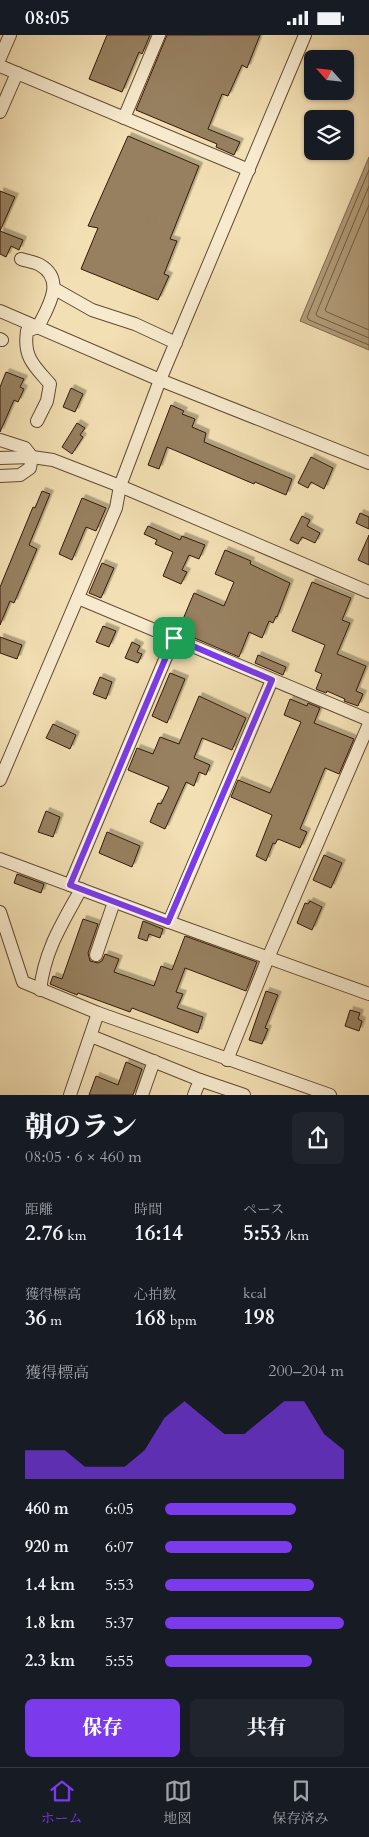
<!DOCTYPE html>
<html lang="ja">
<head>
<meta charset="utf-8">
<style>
  body { margin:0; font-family:Cardo,"Noto Serif JP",serif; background:#20242c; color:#f1f3f6; height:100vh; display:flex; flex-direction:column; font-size:19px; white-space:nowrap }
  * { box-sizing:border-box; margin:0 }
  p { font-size:16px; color:#9ea1a6 }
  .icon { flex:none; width:28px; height:28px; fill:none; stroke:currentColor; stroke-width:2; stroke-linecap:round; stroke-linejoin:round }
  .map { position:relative; height:1060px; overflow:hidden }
  .panel { display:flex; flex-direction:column; background:#171b24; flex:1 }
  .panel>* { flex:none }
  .needle { width:32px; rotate:297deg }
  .fabs { position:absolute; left:304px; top:15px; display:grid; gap:10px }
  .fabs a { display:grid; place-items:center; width:50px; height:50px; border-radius:8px; background:#171b24; box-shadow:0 1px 4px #0004; font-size:25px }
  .pin { position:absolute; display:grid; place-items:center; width:42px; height:42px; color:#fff; margin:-21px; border-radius:10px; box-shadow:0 2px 8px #0006 }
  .round { display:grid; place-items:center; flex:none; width:52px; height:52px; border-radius:8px; background:#20242c }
  .summary { display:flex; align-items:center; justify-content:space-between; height:85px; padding:0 25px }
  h1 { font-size:28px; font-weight:800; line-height:38px }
  .metrics { display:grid; grid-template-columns:repeat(3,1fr); gap:8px; height:85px; padding:5px 25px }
  .metrics div { display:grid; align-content:center }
  .metrics b { font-size:21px; font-weight:800 }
  .metrics small { font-size:14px; font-weight:400 }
  .metrics p { font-size:14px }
  .chart { height:140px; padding:10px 25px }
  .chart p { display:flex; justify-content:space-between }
  .chart svg { width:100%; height:90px; margin-top:5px; fill:#7c3aed; opacity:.7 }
  .button { display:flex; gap:10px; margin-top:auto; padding:10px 25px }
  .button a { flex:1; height:58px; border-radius:8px; background:#7c3aed; color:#fff; font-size:20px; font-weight:800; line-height:58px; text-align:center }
  .button a+a { background:#20242c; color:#f1f3f6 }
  ul { padding:0 25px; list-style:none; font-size:16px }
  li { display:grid; grid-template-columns:80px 60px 1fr; align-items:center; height:38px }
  li i { height:12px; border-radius:6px; background:#7c3aed }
  .status { display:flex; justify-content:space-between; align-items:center; height:35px; padding:0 25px; background:#171b24; direction:ltr }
  .status svg { height:14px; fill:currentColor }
  .tab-bar { display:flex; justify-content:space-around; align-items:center; height:70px; border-top:1px solid #363941; background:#171b24; font-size:14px; color:#9ea1a6 }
  .tab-bar a { display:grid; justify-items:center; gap:2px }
  .tab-bar .selected { color:#7c3aed }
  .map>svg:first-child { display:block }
  .water { fill:#b19c79; stroke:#7f684c }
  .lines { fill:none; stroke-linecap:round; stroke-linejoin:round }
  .shore { stroke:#725a40; stroke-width:1 }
  .building { fill:#978061; stroke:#341908; filter:url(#shadow) }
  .minor-casing { stroke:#644a33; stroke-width:14 }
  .minor { stroke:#f7eace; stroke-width:12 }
  .route-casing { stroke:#fff; stroke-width:10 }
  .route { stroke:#7c3aed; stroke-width:6 }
</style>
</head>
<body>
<div class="status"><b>08:05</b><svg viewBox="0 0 49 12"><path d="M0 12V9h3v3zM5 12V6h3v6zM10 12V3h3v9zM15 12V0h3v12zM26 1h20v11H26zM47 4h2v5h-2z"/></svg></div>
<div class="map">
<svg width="369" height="1060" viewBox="0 0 369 1060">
  <defs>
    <filter id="shadow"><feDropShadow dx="3.5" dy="-3.5" stdDeviation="0" flood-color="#0004"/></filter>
  </defs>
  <rect width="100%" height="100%" fill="#f2dfb3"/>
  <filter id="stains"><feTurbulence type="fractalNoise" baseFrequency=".004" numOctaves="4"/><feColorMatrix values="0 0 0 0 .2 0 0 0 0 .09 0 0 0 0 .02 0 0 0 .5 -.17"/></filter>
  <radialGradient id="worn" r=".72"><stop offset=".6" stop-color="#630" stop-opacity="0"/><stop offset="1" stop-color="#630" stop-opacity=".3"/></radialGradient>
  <polygon class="water" points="369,122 369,315 300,286"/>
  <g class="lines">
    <g class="shore">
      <polyline points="369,135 307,282 309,285 369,310"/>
      <polyline points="369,151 316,279 317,281 369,303"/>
      <polyline points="369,170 325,275 327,277 369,295"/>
    </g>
  </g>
  <g class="building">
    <polygon points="107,0 150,0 142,19 139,17 122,57 89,44"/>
    <polygon points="167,0 260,0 247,33 242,30 228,61 222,59 208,94 240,107 234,120 216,112 217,109 136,75"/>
    <polygon points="128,101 199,131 170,204 177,206 164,239 169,241 158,265 81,234 98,193 88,191"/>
    <polygon points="0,156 15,162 0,196 23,205 19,215 11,211 6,222 0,219"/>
    <polygon points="6,337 24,344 20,352 24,354 18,367 14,365 0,397 0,352"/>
    <polygon points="71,353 83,359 75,377 63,372"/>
    <polygon points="171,370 184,376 182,379 195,384 192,392 206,398 204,407 292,444 286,460 255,447 254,449 167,412 159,434 148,430"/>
    <polygon points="77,388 85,393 80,400 83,402 72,419 62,412"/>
    <polygon points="311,422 333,433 324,454 311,447 308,453 298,448"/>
    <polygon points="42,456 50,459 29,510 37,514 14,568 10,566 0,590 0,552 33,472 35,473"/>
    <polygon points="82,463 106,473 96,496 86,492 72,525 59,519"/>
    <polygon points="360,478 369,482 369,494 356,488"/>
    <polygon points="302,481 310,485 307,491 320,498 315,508 302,502 298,509 290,505"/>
    <polygon points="148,491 180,505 182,501 205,510 199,524 189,520 182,535 187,537 181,549 163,541 173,517 155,509 157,505 144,499"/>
    <polygon points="369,500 369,530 358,525"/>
    <polygon points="225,515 251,526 250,529 290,548 277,582 276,581 273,588 269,586 262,603 249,597 239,622 178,596 194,558 224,571 234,547 215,539"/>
    <polygon points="102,528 114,533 101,563 89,558"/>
    <polygon points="312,547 351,563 342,585 350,588 337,619 366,631 356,656 363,659 358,671 344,666 345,664 327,656 326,658 316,654 322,639 315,636 325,610 292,596"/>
    <polygon points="103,591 116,596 109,612 96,607"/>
    <polygon points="0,602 22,610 17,624 0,618"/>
    <polygon points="132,607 140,611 137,617 142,619 138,628 125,623"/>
    <polygon points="258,620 286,632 283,640 255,628"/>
    <polygon points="170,638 185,644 167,688 152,681"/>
    <polygon points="100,642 112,647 106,664 93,659"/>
    <polygon points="199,661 246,683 232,715 202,703 194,723 210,730 206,740 199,737 194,751 186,747 165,794 150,787 158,768 161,769 169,752 128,735 137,713 153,719 160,702 179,709"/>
    <polygon points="290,664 307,671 308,668 320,673 314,688 354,704 339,739 325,733 300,794 307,797 300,813 278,804 275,809 273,808 266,826 256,821 272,780 231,762 238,745 270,758 301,687 284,680"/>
    <polygon points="53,689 76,700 70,714 46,703"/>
    <polygon points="46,776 60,782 53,802 38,797"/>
    <polygon points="107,797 140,811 132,832 99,818"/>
    <polygon points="324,820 342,828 331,853 313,845"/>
    <polygon points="17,839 44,849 41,858 14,848"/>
    <polygon points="310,866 322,872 312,895 297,888 305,868 308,869"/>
    <polygon points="83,884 98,889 88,918 90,926 98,928 102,926 105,919 119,924 114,937 154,951 161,931 172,935 185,901 257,927 246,956 185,933 176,957 183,959 177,973 203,982 198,998 132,973 130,977 78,958 77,960 50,949 53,941 62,944"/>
    <polygon points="143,886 163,894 160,903 149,899 147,906 138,903"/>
    <polygon points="266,956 278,960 265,993 268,994 262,1009 249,1005"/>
    <polygon points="350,975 360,978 358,984 362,986 359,996 345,991"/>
    <polygon points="126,1027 142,1034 133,1060 89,1060 96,1041 118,1050"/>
  </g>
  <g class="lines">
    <g class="minor-casing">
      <g id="minor">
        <polyline points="0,23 10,0"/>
        <polyline points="0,31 249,135"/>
        <polyline points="0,77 17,38"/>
        <polyline points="124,83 159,0"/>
        <path d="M21,224c6,2 14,3 19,6 26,15 8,42 -2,62l-11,4c-4,26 7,35 23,53l-3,17 -10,20"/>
        <polyline points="55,254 92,275 135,289 176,308"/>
        <polyline points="0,276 160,345 369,428"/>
        <polyline points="0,304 2,305"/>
        <polyline points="0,405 25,413 32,422 30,433 20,440 0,441"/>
        <polyline points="0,423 32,422 53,425 120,451 369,557"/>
        <polyline points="78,563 369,685"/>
        <polyline points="0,745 116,473 120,451 160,345 305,0"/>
        <polyline points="0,824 169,887 369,959"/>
        <polyline points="70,850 174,603"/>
        <polyline points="0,877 23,947 98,978 330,1060"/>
        <polyline points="169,887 272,645"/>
        <polyline points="96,920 114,867"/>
        <path d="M40,955c5,-41 22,-66 41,-101"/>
        <polyline points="91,1001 200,1045 244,1060"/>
        <polyline points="227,1025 268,923 369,689"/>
        <polyline points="70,1060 98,978"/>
        <polyline points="142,1060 154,1026"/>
        <polyline points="194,1060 200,1045"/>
      </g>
    </g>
    <use href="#minor" class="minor"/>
  </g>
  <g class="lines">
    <g class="route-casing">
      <polygon id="route" points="174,603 272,645 168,887 70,850"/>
    </g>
    <use href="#route" class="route"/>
  </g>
  <rect width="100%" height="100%" filter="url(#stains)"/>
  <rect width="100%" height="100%" fill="url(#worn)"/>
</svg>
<div class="fabs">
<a><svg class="needle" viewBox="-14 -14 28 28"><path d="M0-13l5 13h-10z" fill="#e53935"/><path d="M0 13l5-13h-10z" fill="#9ea1a6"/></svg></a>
<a><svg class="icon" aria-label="layers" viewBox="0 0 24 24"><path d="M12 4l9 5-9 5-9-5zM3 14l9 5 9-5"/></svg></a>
</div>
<div class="pin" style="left:174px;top:603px;background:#1e9e55"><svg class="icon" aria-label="arrive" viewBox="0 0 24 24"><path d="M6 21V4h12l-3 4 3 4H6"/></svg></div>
</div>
<section class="panel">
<div class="summary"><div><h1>朝のラン</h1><p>08:05 · 6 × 460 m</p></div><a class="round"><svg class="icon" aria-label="share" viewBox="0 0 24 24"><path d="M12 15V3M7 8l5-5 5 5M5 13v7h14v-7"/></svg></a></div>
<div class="metrics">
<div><p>距離</p><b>2.76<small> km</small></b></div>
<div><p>時間</p><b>16:14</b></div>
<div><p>ペース</p><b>5:53<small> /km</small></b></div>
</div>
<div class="metrics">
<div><p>獲得標高</p><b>36<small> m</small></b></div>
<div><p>心拍数</p><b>168<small> bpm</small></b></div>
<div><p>kcal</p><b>198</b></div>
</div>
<div class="chart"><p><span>獲得標高</span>200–204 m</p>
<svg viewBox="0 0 160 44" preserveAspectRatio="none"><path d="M0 44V30L10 30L20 30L30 38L40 38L50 38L60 30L70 14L80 6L90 14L100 22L110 22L120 14L130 6L140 6L150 22L160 30V44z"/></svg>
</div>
<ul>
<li><b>460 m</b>6:05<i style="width:73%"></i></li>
<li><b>920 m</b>6:07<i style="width:71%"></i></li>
<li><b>1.4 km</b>5:53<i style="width:83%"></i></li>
<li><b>1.8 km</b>5:37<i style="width:100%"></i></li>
<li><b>2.3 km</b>5:55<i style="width:82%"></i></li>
</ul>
<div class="button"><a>保存</a><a>共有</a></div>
</section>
<nav class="tab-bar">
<a class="selected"><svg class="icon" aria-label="home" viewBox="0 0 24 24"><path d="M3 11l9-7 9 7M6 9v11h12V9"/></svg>ホーム</a>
<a><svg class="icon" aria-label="map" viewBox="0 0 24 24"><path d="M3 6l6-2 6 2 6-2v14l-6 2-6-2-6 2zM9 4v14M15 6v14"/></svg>地図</a>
<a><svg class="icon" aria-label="saved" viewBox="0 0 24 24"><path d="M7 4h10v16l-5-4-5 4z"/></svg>保存済み</a>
</nav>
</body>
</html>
